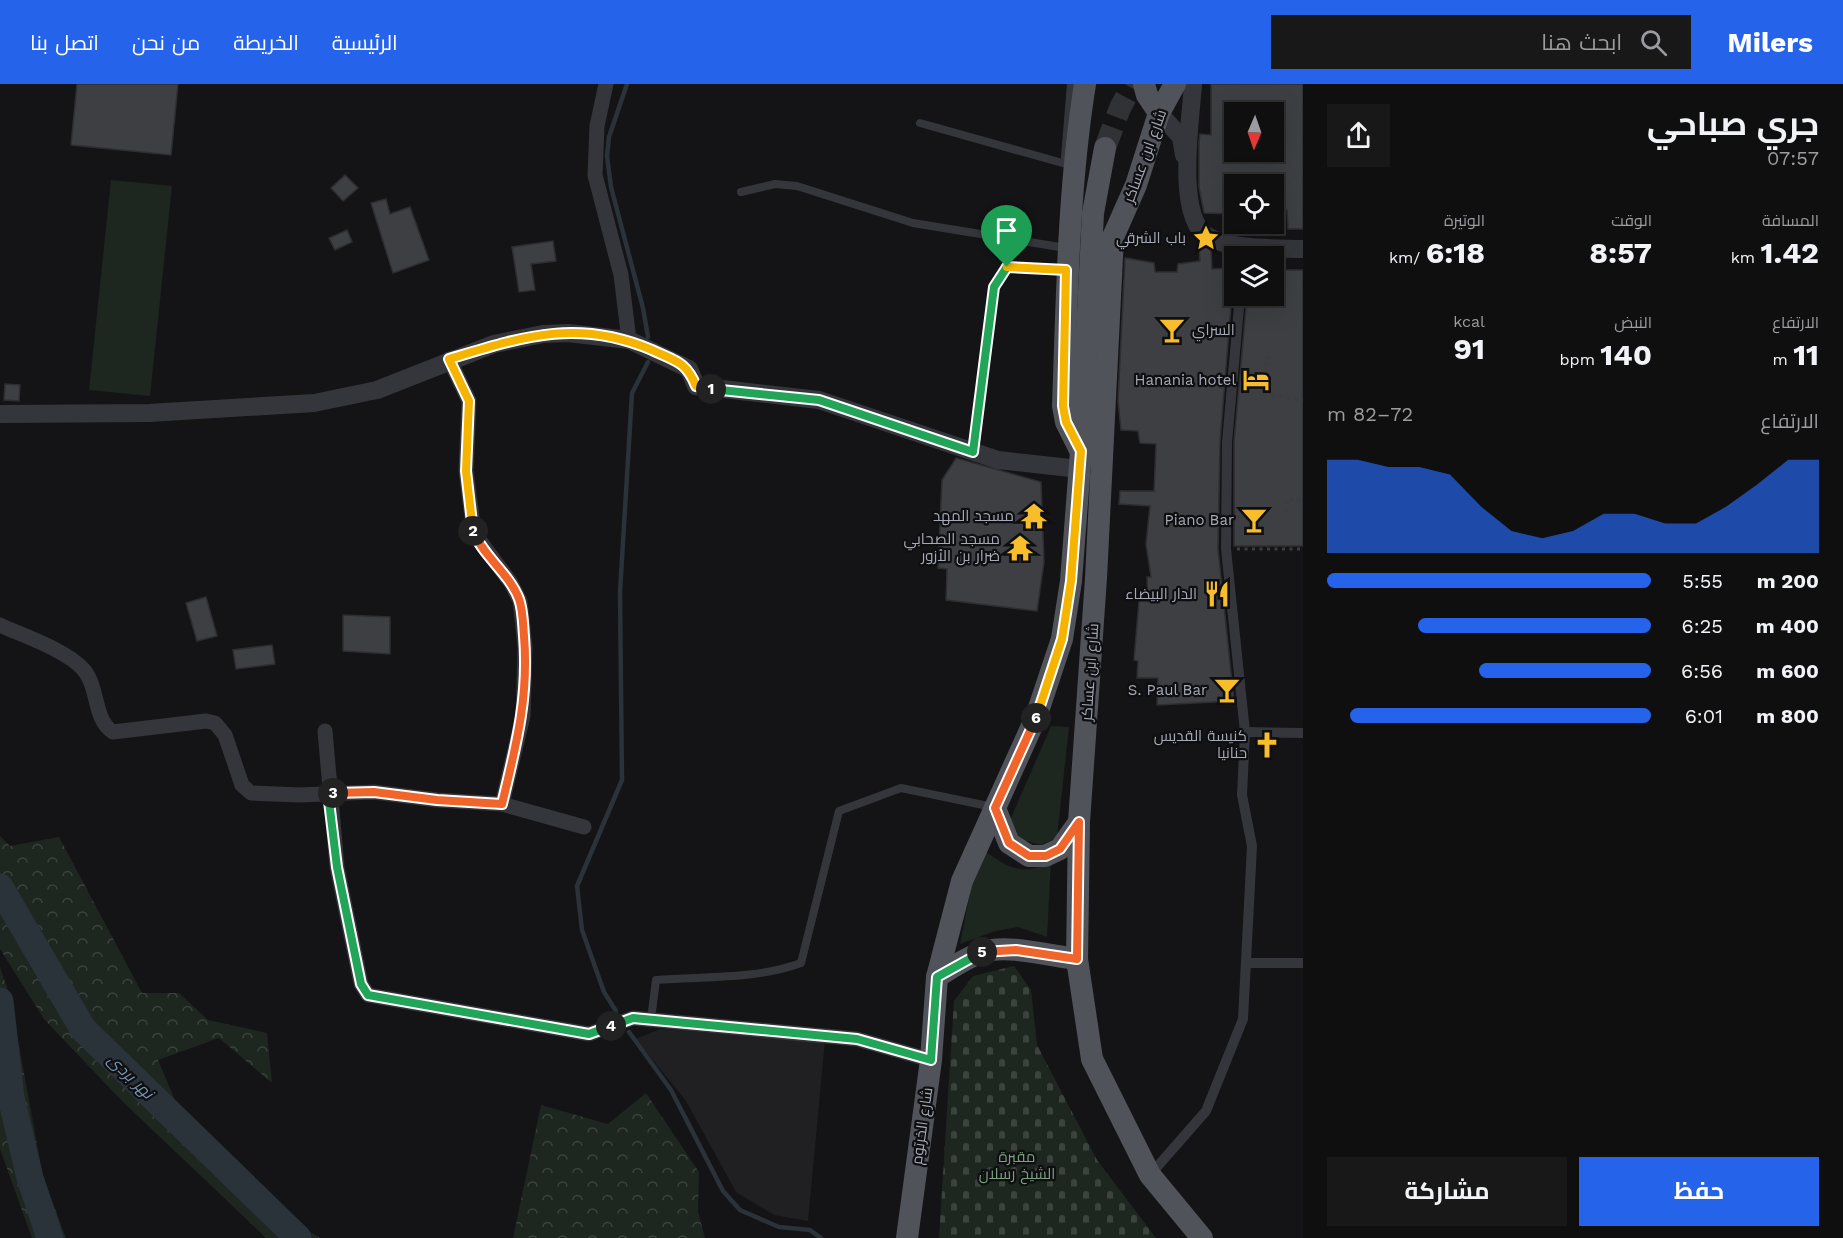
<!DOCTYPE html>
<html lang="ar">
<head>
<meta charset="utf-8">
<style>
  body { margin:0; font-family:"Work Sans",Cairo,sans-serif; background:#181819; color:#f1f3f6; direction:rtl; height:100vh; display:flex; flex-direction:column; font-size:22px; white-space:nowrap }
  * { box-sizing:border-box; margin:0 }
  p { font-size:20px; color:#9b9c9f }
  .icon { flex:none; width:33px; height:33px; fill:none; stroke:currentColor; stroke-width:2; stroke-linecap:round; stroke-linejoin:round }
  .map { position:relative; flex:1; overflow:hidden; direction:ltr }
  .sheet { display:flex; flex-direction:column; background:#0f0f10; width:540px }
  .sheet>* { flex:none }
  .needle { width:39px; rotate:182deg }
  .controls { position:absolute; left:1224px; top:18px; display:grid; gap:12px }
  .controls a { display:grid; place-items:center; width:60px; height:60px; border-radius:0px; background:#0f0f10; box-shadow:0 6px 24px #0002,0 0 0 2px #2f2f30; font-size:30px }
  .pin { position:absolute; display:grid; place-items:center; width:51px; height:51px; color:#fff; margin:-62px -26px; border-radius:50% 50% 50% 0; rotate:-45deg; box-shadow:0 0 6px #0007 }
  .pin .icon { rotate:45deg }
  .km { position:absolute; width:30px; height:30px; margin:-15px; border-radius:50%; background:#222; color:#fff; font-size:16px; line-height:30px; text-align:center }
  .round { display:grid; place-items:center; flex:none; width:63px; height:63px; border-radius:0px; background:#181819 }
  .head { display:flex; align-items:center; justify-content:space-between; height:102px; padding:0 24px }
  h1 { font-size:33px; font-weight:700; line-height:45px }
  .metrics { display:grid; grid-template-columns:repeat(3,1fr); gap:9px; height:102px; padding:6px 24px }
  .metrics div { display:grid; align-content:center }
  .metrics b { font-size:30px; font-weight:700 }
  .metrics small { font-size:16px; font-weight:400 }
  .metrics p { font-size:16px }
  .chart { height:168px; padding:12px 24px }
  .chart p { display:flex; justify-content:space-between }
  .chart svg { width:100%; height:108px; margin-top:6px; fill:#2563eb; opacity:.7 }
  .cta { display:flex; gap:12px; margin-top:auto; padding:12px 24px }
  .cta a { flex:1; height:69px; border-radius:0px; background:#2563eb; color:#fff; font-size:24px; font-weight:700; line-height:69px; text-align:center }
  .cta a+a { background:#181819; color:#f1f3f6 }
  ul { padding:0 24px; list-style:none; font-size:20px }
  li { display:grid; grid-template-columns:96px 72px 1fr; align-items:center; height:45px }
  li i { height:15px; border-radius:8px; background:#2563eb }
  header { display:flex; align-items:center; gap:36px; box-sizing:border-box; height:84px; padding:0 30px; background:#2563eb; color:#fff }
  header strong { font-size:28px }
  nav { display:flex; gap:33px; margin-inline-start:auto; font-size:21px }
  .search { width:420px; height:54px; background:#181819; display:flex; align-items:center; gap:15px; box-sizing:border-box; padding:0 21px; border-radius:0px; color:#9b9c9f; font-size:22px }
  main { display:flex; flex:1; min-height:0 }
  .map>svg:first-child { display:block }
  .built { fill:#202023 }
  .forest { fill:url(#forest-crowns) }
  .cemetery { fill:url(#cemetery-stones) }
  .green { fill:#1e2620 }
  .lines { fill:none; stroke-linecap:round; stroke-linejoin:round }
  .stream { stroke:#2a323a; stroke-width:4.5 }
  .river { stroke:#2a323a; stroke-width:27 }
  .building { fill:#3e3f43; stroke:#2e2e32; stroke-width:1.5; fill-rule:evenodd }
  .primary-tunnel { stroke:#313236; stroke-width:22; stroke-dasharray:22 11; stroke-linecap:butt }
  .path { stroke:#3b3d42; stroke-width:3; stroke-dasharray:3 4.5; stroke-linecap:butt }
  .service { stroke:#35363b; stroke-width:8 }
  .pedestrian { stroke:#35363b; stroke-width:10 }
  .minor { stroke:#35363b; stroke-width:15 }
  .tertiary { stroke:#35363b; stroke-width:18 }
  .primary { stroke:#51535a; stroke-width:22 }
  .split-1-casing { stroke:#fff; stroke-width:12 }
  .split-2-casing { stroke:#fff; stroke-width:12 }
  .split-3-casing { stroke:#fff; stroke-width:12 }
  .split-4-casing { stroke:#fff; stroke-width:12 }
  .split-5-casing { stroke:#fff; stroke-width:12 }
  .split-6-casing { stroke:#fff; stroke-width:12 }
  .split-7-casing { stroke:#fff; stroke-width:12 }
  .split-1 { stroke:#22a559; stroke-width:8 }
  .split-2 { stroke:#f5b400; stroke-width:8 }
  .split-3 { stroke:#f0652b; stroke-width:8 }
  .split-4 { stroke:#22a559; stroke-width:8 }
  .split-5 { stroke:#22a559; stroke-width:8 }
  .split-6 { stroke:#f0652b; stroke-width:8 }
  .split-7 { stroke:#f5b400; stroke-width:8 }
  .labels { text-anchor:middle; stroke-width:4.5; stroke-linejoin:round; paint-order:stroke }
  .street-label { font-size:15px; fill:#a6aab7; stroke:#0f0f11 }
  .poi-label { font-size:15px; fill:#a6aab7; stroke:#0f0f11; text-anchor:end }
  .park-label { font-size:15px; fill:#7ca380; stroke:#0f0f11 }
  .water-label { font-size:16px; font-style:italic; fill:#7b96b3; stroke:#0f0f11 }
</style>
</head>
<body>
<header>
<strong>Milers</strong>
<div class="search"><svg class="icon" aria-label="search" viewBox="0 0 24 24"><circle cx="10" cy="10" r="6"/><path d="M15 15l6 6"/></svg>ابحث هنا</div>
<nav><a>الرئيسية</a><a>الخريطة</a><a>من نحن</a><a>اتصل بنا</a></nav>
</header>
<main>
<section class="sheet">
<div class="head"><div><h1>جري صباحي</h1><p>07:57</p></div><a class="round"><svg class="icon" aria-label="share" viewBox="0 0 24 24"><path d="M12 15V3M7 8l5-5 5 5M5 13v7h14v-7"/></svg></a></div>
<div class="metrics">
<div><p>المسافة</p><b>1.42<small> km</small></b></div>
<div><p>الوقت</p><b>8:57</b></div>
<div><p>الوتيرة</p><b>6:18<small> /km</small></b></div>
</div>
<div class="metrics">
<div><p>الارتفاع</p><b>11<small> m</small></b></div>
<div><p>النبض</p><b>140<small> bpm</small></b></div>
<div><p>kcal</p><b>91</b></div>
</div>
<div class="chart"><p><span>الارتفاع</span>72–82 m</p>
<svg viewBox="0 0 160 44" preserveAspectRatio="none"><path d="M0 44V6L10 6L20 9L30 9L40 12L50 25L60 35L70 38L80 35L90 28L100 28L110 32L120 32L130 25L140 16L150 6L160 6V44z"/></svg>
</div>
<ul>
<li><b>200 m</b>5:55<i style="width:100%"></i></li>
<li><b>400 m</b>6:25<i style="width:72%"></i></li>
<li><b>600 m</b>6:56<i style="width:53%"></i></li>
<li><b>800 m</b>6:01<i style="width:93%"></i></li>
</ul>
<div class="cta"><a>حفظ</a><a>مشاركة</a></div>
</section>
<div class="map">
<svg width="1303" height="1154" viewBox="0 0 1303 1154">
  <defs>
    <pattern id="forest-crowns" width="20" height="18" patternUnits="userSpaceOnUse" patternTransform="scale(1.5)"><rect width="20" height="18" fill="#1e2620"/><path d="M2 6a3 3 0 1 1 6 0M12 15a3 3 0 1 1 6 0" fill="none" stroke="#3c433e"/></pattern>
    <pattern id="cemetery-stones" width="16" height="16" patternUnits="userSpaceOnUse" patternTransform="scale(1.5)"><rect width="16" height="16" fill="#1e2620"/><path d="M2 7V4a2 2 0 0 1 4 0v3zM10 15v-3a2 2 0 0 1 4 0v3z" fill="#3c433e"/></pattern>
  </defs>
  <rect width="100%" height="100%" fill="#141416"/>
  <polygon class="built" points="660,945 825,956 808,1137 774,1131 736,1108 686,1017 636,955"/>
  <g class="forest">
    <polygon points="0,752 10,762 59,753 142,909 179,909 208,936 267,949 272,999 219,954 158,976 180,1028 227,1068 290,1136 320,1154 267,1154 263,1151 120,1015 44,935 0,865"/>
    <polygon points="0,883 10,913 43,1093 66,1154 32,1154 0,1065"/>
    <polygon points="646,1009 699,1088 698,1128 705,1154 513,1154 541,1021 608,1040"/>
  </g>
  <polygon class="cemetery" points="1014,882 1031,906 1037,961 1097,1076 1156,1154 939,1154 954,917 973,892"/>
  <g class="green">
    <polygon points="111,96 172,102 150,312 89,306"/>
    <polygon points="1051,642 1069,643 1057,753 1041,761 1019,755 1007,743"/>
    <path d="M979,763c25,17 42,33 72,14l-4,76 -29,-10 -23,4 -35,13z"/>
  </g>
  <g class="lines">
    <g class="stream">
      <polyline points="627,0 609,53 607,72 611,103 643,224 648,253"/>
      <polyline points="616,927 604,908 582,846 577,802 622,696 620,508 632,309 648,278"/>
      <polyline points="629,948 671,1006 723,1107 740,1126 779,1143 810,1146 821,1154"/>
    </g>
    <g class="river">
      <polyline points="0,803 83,945 298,1154"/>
      <polyline points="0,917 11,1013 30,1094 50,1154"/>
    </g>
  </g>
  <g class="building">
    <polygon points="77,0 178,0 171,71 71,61"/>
    <path d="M1211,0h92v145h-15l-1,-19h-13v-26h-40v30l-30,-1 -5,-26v-45l1,-8 11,1zM1234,28h40v40h-40z"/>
    <polygon points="345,91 358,104 343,117 331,104"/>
    <polygon points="386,115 390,130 410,123 429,176 393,189 371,119"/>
    <polygon points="347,146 352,158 335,166 329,154"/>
    <polygon points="553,157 556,177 531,180 535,206 519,208 512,163"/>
    <polygon points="1199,160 1211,166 1212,185 1234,184 1220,358 1218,465 1234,617 1157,621 1158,594 1137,594 1138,577 1134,576 1139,517 1148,517 1147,493 1151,493 1146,460 1150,422 1119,420 1120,407 1154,407 1156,360 1140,359 1138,347 1121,346 1118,317 1125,174 1154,179 1155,188 1177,188 1178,180 1200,177"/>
    <polygon points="1274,186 1303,186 1303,462 1234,462 1234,358 1247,212 1274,212"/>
    <polygon points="5,300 20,301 19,317 4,316"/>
    <polygon points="956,374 1041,398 1044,478 1037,527 946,516 947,485 938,484 942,396"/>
    <polygon points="206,513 217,552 197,557 186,519"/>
    <polygon points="343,531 390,533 390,570 343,567"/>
    <polygon points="272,561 275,580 236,585 233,566"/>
  </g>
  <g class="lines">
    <polyline class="primary-tunnel" points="1105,64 1120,24 1133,0"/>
    <g class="path">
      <polyline points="1267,272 1265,310 1303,316"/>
      <polyline points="1286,428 1288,415 1303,416"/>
      <polyline points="1237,465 1303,465"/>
    </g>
    <g class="service">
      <polyline points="920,39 1066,80"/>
      <polyline points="1065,73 1071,0"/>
      <polyline points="741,108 775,100 797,102 913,139 1066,164"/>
      <polyline points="973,366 994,203 1007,183 1065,185"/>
      <path d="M651,935l5,-39c49,-4 98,0 145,-17l38,-152 62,-23 92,19"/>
    </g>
    <g class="pedestrian">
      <polyline points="1245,648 1303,649"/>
      <polyline points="1246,879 1303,879"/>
      <polyline points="1150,1091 1206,1027 1243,935 1252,762 1242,711 1245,648 1226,465 1227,358 1240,212"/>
    </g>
    <g class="minor">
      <polyline points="606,0 597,42 595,91 621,191 629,256"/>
      <polyline points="449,275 469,317 466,387 474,449 511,499 520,517 522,534 525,564 523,632 502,720"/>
      <path d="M0,541c24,11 66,25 83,44 16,17 10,51 30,63l93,-11 9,2 10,12 17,50 9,8 48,2 75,-3 63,8 65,4 82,23"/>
      <polyline points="325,647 337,783 361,900 368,911 589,950 633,934 857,955 931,976"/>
    </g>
    <g class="tertiary">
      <path d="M1193,0c-2,34 -18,132 14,152 22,14 70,12 96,13"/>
      <polyline points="1159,29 1181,53 1184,71"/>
      <polyline points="0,330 149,329 314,319 377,306 494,260 543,250 568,249 629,256 689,285 696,302 819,316 998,376 1079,385"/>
    </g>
    <g class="primary">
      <polyline points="1144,0 1147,11 1159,29"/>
      <polyline points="1175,0 1159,29 1136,101 1113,153 1096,494 1079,738 1077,875 1092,975 1150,1091 1202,1154"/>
      <path d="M1080,366l-14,-28 -3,-16c4,-108 5,-215 22,-322"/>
      <polyline points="995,724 1009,759 1029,772 1045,772 1060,765 1079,738"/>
      <path d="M937,893c14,-9 30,-20 46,-25 25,-8 67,4 94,7"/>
      <polyline points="907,1154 931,976 937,893 962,797 1036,633 1062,555 1071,497 1081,367 1093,129 1105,64"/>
    </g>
  </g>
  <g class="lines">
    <g class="split-1-casing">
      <polyline id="split-1" points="711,305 819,316 973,368 994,203 1007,183"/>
    </g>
    <g class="split-2-casing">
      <path id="split-2" d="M473,447l-7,-60 3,-70 -20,-42c73,-22 128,-41 203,-9 23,11 34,11 44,36l15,3"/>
    </g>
    <g class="split-3-casing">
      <path id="split-3" d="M333,709l41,-1 63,8 65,4c14,-58 27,-107 22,-168 -1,-12 -1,-26 -5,-37 -10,-26 -36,-43 -46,-68"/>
    </g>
    <g class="split-4-casing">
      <polyline id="split-4" points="333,709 328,709 337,783 361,900 368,911 589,950 611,942"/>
    </g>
    <g class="split-5-casing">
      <polyline id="split-5" points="611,942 633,934 857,955 931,976 937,893 982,868"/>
    </g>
    <g class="split-6-casing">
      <polyline id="split-6" points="982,868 1016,866 1077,875 1079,738 1060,765 1046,772 1029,772 1009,759 995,724 1036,634"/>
    </g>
    <g class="split-7-casing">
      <polyline id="split-7" points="1007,183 1066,186 1063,322 1066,338 1081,367 1071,497 1062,555 1036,634"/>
    </g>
    <use href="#split-1" class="split-1"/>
    <use href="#split-2" class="split-2"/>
    <use href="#split-3" class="split-3"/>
    <use href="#split-4" class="split-4"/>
    <use href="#split-5" class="split-5"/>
    <use href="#split-6" class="split-6"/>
    <use href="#split-7" class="split-7"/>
  </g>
  <defs>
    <g id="sight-bare" transform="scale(2.07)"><path d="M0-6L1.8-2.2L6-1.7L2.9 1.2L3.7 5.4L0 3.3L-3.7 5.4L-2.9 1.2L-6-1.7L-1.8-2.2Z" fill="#f7bd2b" stroke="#0f0f11" stroke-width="2.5" paint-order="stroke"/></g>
    <g id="bar-bare" transform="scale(2.07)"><path d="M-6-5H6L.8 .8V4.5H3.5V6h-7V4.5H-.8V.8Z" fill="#f7bd2b" stroke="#0f0f11" stroke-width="2.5" paint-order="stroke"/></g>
    <g id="hotel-bare" transform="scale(2.07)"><path d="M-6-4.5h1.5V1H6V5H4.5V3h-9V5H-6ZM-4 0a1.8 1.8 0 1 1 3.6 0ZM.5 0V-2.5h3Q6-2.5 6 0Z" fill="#f7bd2b" stroke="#0f0f11" stroke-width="2.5" paint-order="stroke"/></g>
    <g id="temple-bare" transform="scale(2.07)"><path d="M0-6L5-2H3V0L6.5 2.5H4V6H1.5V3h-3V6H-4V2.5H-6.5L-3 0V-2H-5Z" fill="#f7bd2b" stroke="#0f0f11" stroke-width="2.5" paint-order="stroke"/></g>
    <g id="restaurant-bare" transform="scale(2.07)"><path d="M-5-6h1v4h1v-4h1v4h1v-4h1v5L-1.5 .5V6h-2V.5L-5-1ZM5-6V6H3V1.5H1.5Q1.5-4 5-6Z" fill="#f7bd2b" stroke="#0f0f11" stroke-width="2.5" paint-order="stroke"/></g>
    <g id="church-bare" transform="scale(2.07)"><path d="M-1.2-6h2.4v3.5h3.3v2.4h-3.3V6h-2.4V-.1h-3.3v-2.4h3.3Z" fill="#f7bd2b" stroke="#0f0f11" stroke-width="2.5" paint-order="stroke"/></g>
  </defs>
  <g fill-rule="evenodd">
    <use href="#sight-bare" x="1206" y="154"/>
    <use href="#bar-bare" x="1172" y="246"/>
    <use href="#hotel-bare" x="1256" y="296"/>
    <use href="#temple-bare" x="1034" y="432"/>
    <use href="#bar-bare" x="1254" y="436"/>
    <use href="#temple-bare" x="1020" y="464"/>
    <use href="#restaurant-bare" x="1217" y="510"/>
    <use href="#bar-bare" x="1227" y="606"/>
    <use href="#church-bare" x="1267" y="661"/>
  </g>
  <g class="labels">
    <g class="street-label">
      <text transform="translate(1145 72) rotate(-70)" y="5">شارع ابن عساكر</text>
      <text transform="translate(1090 588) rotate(-86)" y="5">شارع ابن عساكر</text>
      <text transform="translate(922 1042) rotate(-82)" y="5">شارع الخرتوم</text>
    </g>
    <g class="poi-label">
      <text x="1186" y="159">باب الشرقي</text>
      <text x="1192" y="251" text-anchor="start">السراي</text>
      <text x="1236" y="301">Hanania hotel</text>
      <text x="1014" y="437">مسجد المهد</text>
      <text x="1234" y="441">Piano Bar</text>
      <text x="1000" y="460">مسجد الصحابي<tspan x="1000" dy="17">ضرار بن الأزور</tspan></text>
      <text x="1197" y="515">الدار البيضاء</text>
      <text x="1207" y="611">S. Paul Bar</text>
      <text x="1247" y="657">كنيسة القديس<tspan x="1247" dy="17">حنانيا</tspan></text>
    </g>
    <g class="park-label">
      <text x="1017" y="1078">مقبرة<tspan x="1017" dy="17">الشيخ رسلان</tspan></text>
    </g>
    <g class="water-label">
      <text transform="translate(131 992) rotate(44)" y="6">نهر بردى</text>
    </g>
  </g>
</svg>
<div class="controls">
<a><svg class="needle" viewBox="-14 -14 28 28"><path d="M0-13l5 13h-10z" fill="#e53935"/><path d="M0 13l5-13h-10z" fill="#9b9c9f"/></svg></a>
<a><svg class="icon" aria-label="locate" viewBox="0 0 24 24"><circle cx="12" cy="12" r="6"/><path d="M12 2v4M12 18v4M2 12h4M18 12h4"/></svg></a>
<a><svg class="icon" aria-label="layers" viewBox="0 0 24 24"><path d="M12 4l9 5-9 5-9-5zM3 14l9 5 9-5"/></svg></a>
</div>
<div class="pin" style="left:1007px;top:183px;background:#1e9e55"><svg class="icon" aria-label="arrive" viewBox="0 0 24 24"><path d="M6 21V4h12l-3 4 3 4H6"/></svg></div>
<b class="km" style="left:711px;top:305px">1</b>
<b class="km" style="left:473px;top:447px">2</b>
<b class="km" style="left:333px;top:709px">3</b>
<b class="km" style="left:611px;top:942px">4</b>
<b class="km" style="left:982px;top:868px">5</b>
<b class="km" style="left:1036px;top:634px">6</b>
</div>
</main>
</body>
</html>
